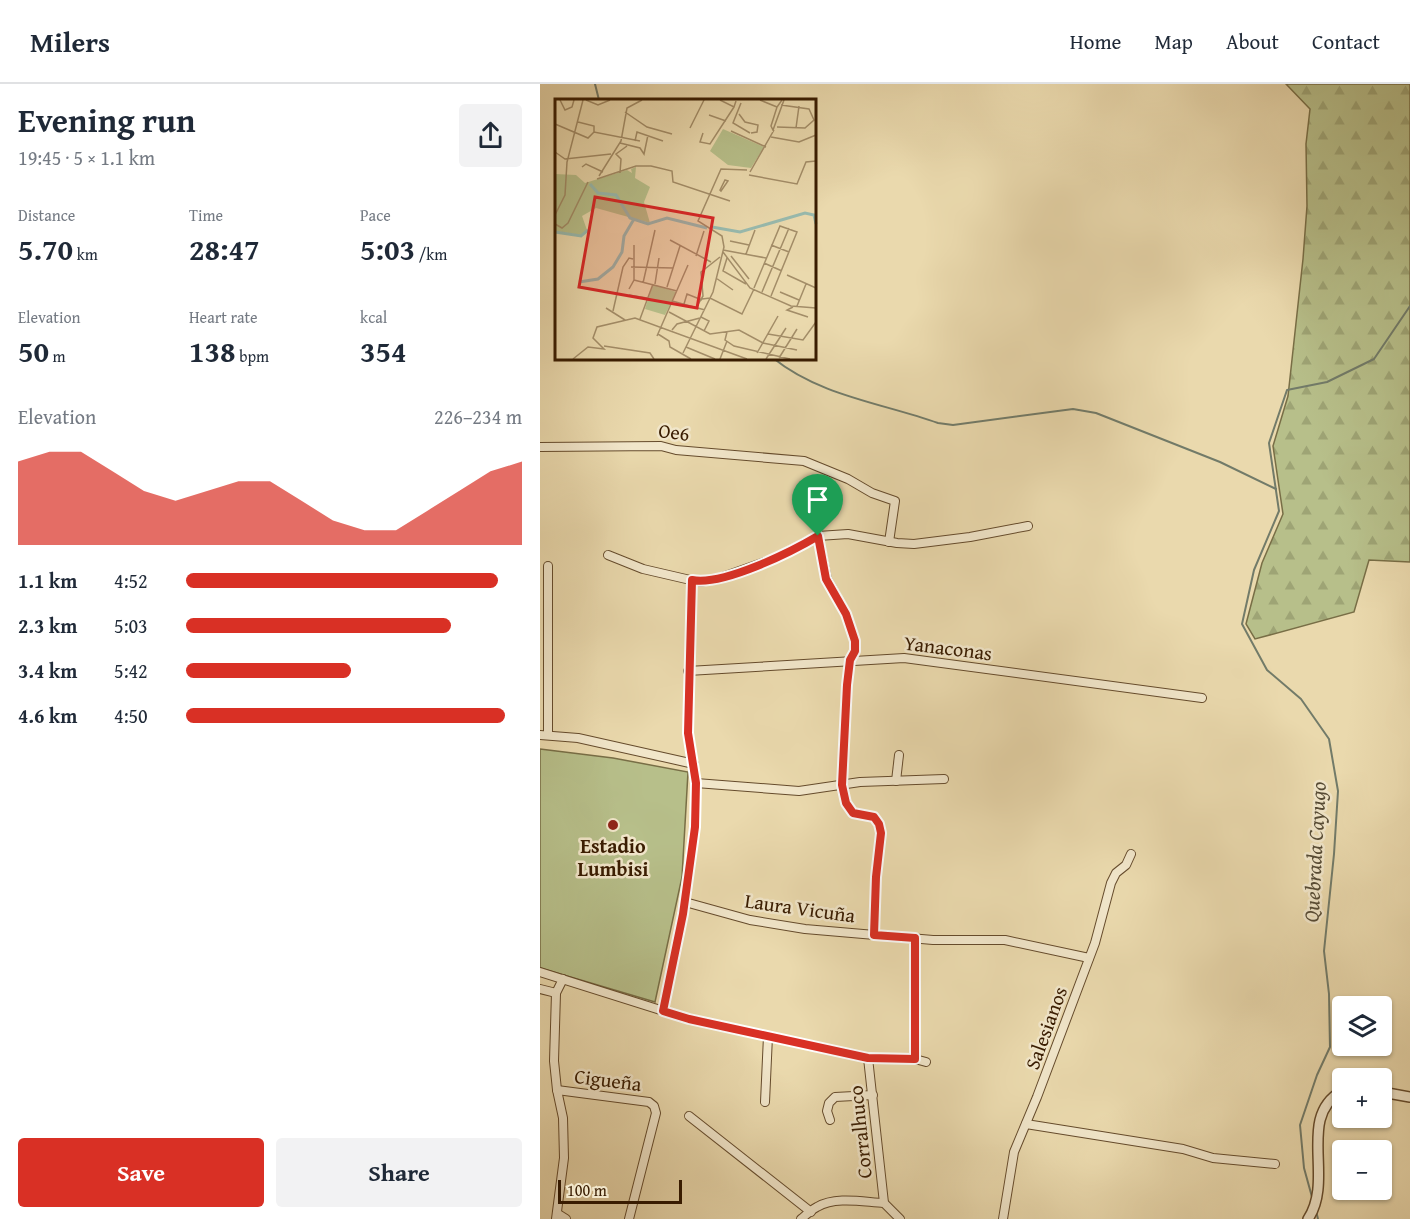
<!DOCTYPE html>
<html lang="en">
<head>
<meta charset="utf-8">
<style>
  body { margin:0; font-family:"Gentium Book Plus",serif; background:#f2f2f3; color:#1f2937; height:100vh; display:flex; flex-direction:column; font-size:22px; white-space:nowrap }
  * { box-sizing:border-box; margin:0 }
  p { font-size:20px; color:#747a83 }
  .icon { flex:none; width:33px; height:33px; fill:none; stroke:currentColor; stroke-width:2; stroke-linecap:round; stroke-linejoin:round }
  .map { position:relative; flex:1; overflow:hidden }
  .sheet { display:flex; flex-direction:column; background:#fff; width:540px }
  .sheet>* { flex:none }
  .tools { position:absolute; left:792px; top:912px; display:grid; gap:12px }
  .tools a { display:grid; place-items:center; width:60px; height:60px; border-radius:6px; background:#fff; box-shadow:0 2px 4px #0004; font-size:30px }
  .scale { position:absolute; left:18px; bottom:15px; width:124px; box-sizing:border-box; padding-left:6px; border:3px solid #391c01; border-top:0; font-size:16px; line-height:21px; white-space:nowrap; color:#391c01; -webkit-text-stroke:4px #f1e6ca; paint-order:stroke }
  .pin { position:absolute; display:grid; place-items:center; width:51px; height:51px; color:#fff; margin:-62px -26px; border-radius:50% 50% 50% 0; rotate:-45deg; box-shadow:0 0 6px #0007 }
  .pin .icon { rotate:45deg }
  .round { display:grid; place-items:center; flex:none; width:63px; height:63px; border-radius:6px; background:#f2f2f3 }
  .summary { display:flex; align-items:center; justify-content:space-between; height:102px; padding:0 18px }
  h1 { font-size:33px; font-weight:600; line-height:45px }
  .metrics { display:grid; grid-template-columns:repeat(3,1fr); gap:9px; height:102px; padding:6px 18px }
  .metrics div { display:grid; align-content:center }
  .metrics b { font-size:30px; font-weight:600 }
  .metrics small { font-size:16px; font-weight:400 }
  .metrics p { font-size:16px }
  .chart { height:168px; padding:12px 18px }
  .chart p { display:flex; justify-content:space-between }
  .chart svg { width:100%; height:108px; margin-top:6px; fill:#d93025; opacity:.7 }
  .button { display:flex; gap:12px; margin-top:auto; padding:12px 18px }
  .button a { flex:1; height:69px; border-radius:6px; background:#d93025; color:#fff; font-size:24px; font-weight:600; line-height:69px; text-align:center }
  .button a+a { background:#f2f2f3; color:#1f2937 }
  ul { padding:0 18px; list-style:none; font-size:20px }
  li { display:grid; grid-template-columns:96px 72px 1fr; align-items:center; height:45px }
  li i { height:15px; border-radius:8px; background:#d93025 }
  header { display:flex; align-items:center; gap:36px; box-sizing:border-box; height:84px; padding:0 30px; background:#fff; border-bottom:2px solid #e0e1e3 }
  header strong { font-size:28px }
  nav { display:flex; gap:33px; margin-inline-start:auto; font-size:21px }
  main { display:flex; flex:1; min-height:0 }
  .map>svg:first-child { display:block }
  .grass { fill:#b7bf8a; stroke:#786e46; stroke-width:1.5 }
  .forest { fill:url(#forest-firs); stroke:#786e46; stroke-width:1.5 }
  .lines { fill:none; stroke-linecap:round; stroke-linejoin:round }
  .stream { stroke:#727b69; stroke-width:2 }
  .minor-casing { stroke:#654b2c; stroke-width:10 }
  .tertiary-casing { stroke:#654b2c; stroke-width:12 }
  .minor { stroke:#f1e6ca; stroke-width:8 }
  .tertiary { stroke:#f1e6ca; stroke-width:9 }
  .route-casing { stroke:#fff; stroke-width:12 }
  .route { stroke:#d93025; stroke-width:8 }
  .poi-dot { fill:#8f2418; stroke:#f1e6ca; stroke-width:2 }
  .labels { text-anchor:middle; stroke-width:5; stroke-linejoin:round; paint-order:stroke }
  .street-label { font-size:20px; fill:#391c01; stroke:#f1e6ca }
  .poi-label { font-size:20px; font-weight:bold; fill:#391c01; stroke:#f1e6ca }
  .water-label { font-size:21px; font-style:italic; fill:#564b35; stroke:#f1e6ca }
  .inset-river { fill:none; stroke:#98baae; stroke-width:3 }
  .inset-road { fill:none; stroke:#a38d68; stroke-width:1.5 }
  .view { fill:#d62828; fill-opacity:0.15; stroke:#d62828; stroke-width:3 }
  .inset-edge { fill:none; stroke:#391c01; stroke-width:3 }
</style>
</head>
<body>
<header>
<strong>Milers</strong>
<nav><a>Home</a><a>Map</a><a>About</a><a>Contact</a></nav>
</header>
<main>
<section class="sheet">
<div class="summary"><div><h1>Evening run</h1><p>19:45 · 5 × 1.1 km</p></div><a class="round"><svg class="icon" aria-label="share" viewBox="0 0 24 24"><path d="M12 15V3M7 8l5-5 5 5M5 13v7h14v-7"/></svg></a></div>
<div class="metrics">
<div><p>Distance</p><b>5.70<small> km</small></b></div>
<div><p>Time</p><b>28:47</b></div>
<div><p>Pace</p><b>5:03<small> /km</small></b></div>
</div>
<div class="metrics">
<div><p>Elevation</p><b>50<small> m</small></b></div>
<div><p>Heart rate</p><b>138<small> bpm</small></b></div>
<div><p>kcal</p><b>354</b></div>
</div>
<div class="chart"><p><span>Elevation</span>226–234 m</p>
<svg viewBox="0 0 160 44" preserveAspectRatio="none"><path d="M0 44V10L10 6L20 6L30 14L40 22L50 26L60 22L70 18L80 18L90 26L100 34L110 38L120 38L130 30L140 22L150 14L160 10V44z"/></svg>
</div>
<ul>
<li><b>1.1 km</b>4:52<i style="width:93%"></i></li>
<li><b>2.3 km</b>5:03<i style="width:79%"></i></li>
<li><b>3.4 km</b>5:42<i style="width:49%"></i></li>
<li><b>4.6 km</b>4:50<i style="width:95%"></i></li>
</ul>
<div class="button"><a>Save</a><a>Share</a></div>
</section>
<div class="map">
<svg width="870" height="1135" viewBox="0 0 870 1135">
  <defs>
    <pattern id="forest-firs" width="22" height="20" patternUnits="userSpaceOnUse" patternTransform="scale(1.5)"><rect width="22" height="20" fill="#b7bf8a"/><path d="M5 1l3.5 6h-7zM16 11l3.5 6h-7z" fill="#9ea475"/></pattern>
  </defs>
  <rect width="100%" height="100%" fill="#ead9ad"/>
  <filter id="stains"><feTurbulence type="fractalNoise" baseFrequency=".00333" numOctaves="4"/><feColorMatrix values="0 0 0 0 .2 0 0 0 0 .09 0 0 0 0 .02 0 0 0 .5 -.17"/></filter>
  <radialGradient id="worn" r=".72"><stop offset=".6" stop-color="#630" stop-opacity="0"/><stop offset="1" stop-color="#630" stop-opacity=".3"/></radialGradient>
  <polygon class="grass" points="0,665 73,674 148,688 142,793 115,918 0,884"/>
  <polygon class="forest" points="746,0 870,0 870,478 829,476 814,528 715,555 706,540 722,479 743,430 733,362 748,312 763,175 767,122 766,60 770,25"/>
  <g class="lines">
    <g class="stream">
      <polyline points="55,0 59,16"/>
      <path d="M233,274c47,38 109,45 165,65l15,2 120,-16 23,4 124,49 56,27"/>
      <polyline points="772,1113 764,1084 760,1041 777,991 790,963 789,910 784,867 794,770 798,707 789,655 761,615 727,586 702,540 714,486 739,427 729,359 747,306 787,298 834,275 870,222"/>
      <polyline points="776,1127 778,1135"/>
    </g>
    <g class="minor-casing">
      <g id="minor">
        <polyline points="0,363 121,362 136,366 264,377 308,395 332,409 355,417 349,458"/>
        <polyline points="278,452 287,495 306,530 315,557 315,567 310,576 307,601 302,701 306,719 313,729 334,733 339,740 341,749 336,793 334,851"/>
        <polyline points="68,471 103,485 159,498 177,495 236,474 278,452 308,450 357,459 374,460 430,453 488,442"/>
        <polyline points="8,482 8,651"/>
        <polyline points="148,587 364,574 662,614"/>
        <polyline points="0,651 38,654 154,680"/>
        <polyline points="356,697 359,671"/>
        <polyline points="156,699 259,707 320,698 404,695"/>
        <polyline points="145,818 210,836 265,845 393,856 465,856 549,874"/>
        <polyline points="375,854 375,975"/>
        <polyline points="0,888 149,935 328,974 375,975 386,978"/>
        <polyline points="0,905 16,909"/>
        <polyline points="123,927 143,830 155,743 156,699 148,649 152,496"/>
        <polyline points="328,974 344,1119"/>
        <polyline points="17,1006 109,1018 114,1022 116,1029 89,1135"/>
        <polyline points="225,1018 228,952"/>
        <polyline points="149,1032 271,1128"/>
        <polyline points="290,1036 287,1027 289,1019 295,1013 333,1011"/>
        <polyline points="486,1040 643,1065 673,1074 735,1080"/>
        <polyline points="18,1130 26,1135"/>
        <polyline points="16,1135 24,1074 23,1034 17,1006 14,977 16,909 23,895"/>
        <path d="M261,1135c5,-4 10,-9 16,-12 19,-11 46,-5 67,-4l16,16"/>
        <polyline points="463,1135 474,1068 497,1013 555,859 571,799 576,789 586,781 591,770"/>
      </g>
    </g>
    <g class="tertiary-casing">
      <g id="tertiary">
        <polyline points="842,1008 870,1013"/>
        <path d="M768,1135c27,-40 -12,-102 34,-128"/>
      </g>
    </g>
    <use href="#minor" class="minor"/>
    <use href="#tertiary" class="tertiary"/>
  </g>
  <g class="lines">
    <g class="route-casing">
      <path id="route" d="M278,452l8,43 20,35 9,27v10l-5,9 -3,25 -5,100 4,18 7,10 21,4 5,7 2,9 -5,44 -2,58 41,3v121l-47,-1 -179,-39 -26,-8 20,-97 12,-87 1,-44 -8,-50 4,-153c31,6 99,-28 126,-44z"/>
    </g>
    <use href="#route" class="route"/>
  </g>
  <circle class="poi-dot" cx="73" cy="741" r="6"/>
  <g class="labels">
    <g class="street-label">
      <text transform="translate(134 348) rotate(7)" y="7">Oe6</text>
      <text transform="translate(408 564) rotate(7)" y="7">Yanaconas</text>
      <text transform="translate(260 824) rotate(8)" y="7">Laura Vicuña</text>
      <text transform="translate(506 944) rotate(-70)" y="7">Salesianos</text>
      <text transform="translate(68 996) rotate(7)" y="7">Cigueña</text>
      <text transform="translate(320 1048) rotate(-96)" y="7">Corralhuco</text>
    </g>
    <g class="poi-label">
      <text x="73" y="769">Estadio<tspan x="73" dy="23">Lumbisi</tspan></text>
    </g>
    <g class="water-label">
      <text transform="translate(775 768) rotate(-87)" y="7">Quebrada Cayugo</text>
    </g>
  </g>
  <g transform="translate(15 15)">
    <rect width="261" height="261" fill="#ead9ad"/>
    <path d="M168,30l41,18 -13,21 -23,-3 -18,-14zM98,185l23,8 -11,23 -20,-6z" fill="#b7bf8a"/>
    <path d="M81,68l-1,11 15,9 -6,15 6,21 -54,-15 -14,8 5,14 -6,5 -26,-4v-57l21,1 9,8 42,-13 5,3 -1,-4z" fill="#b7bf8a"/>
    <path class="inset-river" d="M35,85l8,9 18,2 14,23 18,6 19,-6 40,10M157,128l28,5 65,-19 9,2 2,9M0,133l26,4 7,-6M24,183l19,-3 15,-12 9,-15 2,-16 10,-17"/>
    <path class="inset-road" d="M5,1l5,10 7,-3 2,-7M31,1l12,5 12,-5M165,1l14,7 2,-6M205,1l17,7M227,1l-5,7 -6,19 2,4 11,-30M186,4l-8,20 17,10M70,13l22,15 25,7M184,15l6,8 13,3 -1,7 -6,1M154,16l17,6M23,23l16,4v6M0,25l33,14 6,-6 46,9M222,28l28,1 9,-8 -5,-11 -28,-4M135,29l14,-28M241,29l3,-22M176,32l35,16M148,34l-3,9 10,2 24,-37M216,38l28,5 17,-7M80,42l2,-9 26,9M65,44l20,5 4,6 4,-19M0,53l10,7 46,-5M27,68l4,-3 17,8M195,73l24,-42M65,74l1,-14 -5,-5 11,-8M194,76l48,9 9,-22 10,-1M44,77l22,-35 6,-33 15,-8M42,80l39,-13h15l21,5 1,11 57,19M170,81l3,1 -7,10 -1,-1zM0,116l10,-20 2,-33 16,-62M0,125l7,4 6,-5 20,-41M115,141l41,22M175,142l19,4M216,146l18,7M168,151l43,8M168,153l27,36 41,18 25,2M191,155l9,-24M141,157l8,-25M176,157l18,23M172,159l-4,13 23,13M209,164l18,8M76,168l42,1M232,176l29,13M161,179l17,12M79,181l43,11M88,184l12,-53M100,185l4,-26M112,188l13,-41M199,189l26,-62 17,6 -26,64M74,190l5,-9v-35M207,193l27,-64M225,193l19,8M74,196l18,3M147,200l8,-1 32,16 12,-25M117,202l33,9M129,205l3,-10 15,6M142,207l6,-10 -2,-24 19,-15M242,207l9,-22M238,208l-6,3 21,7M51,209l19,12M58,212l10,-44 6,-9 4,1M114,213l41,22 29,-4 24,13 34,7M146,218l8,4 -5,10M85,220l13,-35M117,231l5,-6 23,-6M172,233l-2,8 9,6 56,13M103,235l11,7 1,6 21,12M213,235l35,6 13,-18M102,237l31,-71M49,247l46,7 4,6M131,248l29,12M128,254l30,-61 11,-45 -2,-11 -24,-15 23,-52 26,1M202,254l21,-37M224,259l18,-29M18,260l15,-12 16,2 -11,-11 4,-11 38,-9 112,41M165,260l7,-18M211,260l20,-31"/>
    <path class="view" d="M40,98l118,21 -16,90 -118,-21z"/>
    <rect width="261" height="261" class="inset-edge"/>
  </g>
  <rect width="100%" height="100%" filter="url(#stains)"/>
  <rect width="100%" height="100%" fill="url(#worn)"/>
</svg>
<div class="tools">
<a><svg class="icon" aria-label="layers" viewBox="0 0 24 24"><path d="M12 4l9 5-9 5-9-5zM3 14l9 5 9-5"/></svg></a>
<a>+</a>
<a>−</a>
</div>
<div class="scale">100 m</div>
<div class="pin" style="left:278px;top:452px;background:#1e9e55"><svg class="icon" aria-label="arrive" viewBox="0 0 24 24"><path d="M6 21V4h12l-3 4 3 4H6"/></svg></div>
</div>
</main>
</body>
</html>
